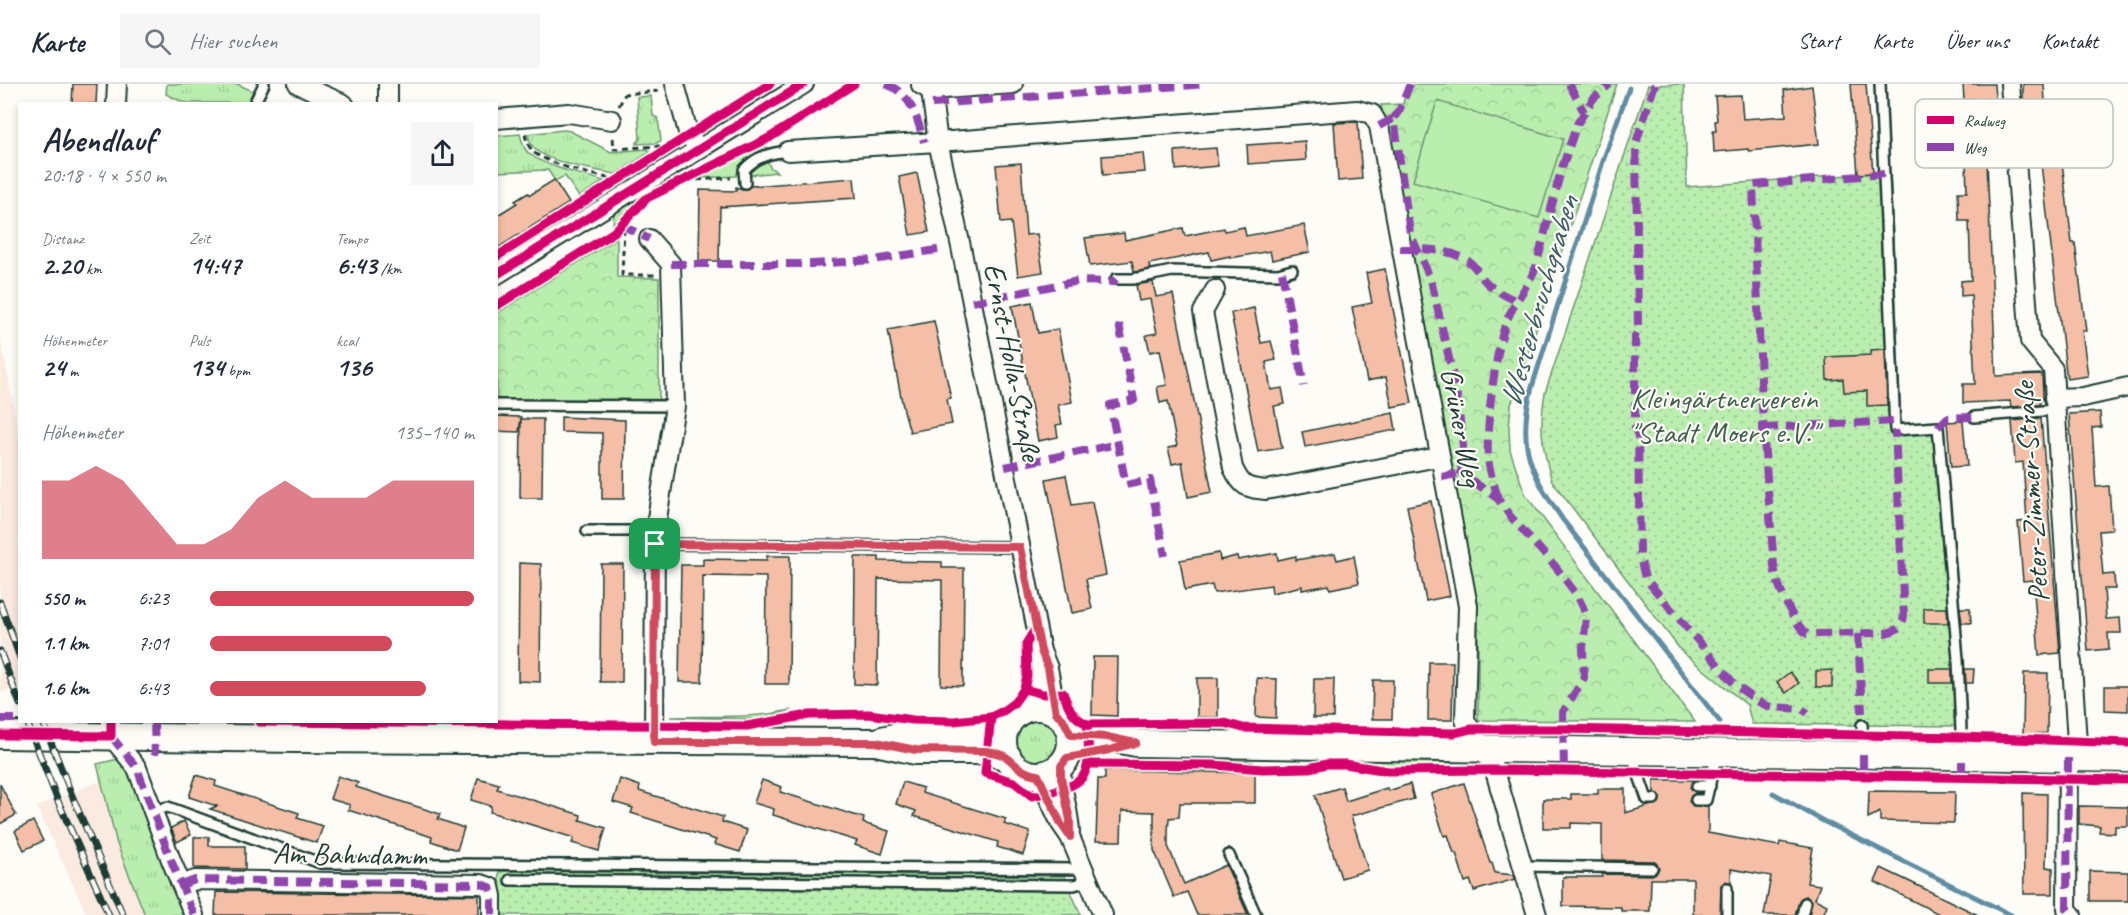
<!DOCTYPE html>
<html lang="de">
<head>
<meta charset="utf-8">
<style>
  body { margin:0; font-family:Caveat,sans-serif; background:#f6f6f7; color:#1f2937; height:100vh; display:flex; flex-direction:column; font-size:22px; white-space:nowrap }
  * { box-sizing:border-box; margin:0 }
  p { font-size:20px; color:#747a83 }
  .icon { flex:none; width:33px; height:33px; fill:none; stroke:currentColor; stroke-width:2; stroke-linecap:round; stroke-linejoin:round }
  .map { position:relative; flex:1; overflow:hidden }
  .details { position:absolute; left:18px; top:18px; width:480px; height:621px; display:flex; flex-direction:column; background:#fff; border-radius:0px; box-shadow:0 3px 9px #0003 }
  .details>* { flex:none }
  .pin { position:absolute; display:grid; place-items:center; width:51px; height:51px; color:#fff; margin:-26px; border-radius:12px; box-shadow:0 3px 9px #0006 }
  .round { display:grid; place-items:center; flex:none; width:63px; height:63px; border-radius:0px; background:#f6f6f7 }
  .headline { display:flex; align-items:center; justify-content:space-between; height:102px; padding:0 24px }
  h1 { font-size:33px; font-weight:700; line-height:45px }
  .stats { display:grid; grid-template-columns:repeat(3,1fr); gap:9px; height:102px; padding:6px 24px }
  .stats div { display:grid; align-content:center }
  .stats b { font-size:26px; font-weight:700 }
  .stats small { font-size:16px; font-weight:400 }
  .stats p { font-size:16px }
  .chart { height:168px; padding:12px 24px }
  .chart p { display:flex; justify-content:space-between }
  .chart svg { width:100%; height:108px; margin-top:6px; fill:#d1495b; opacity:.7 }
  ul { padding:0 24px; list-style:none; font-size:20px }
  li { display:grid; grid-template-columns:96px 72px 1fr; align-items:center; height:45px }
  li i { height:15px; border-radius:8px; background:#d1495b }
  header { display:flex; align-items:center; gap:36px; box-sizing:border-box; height:84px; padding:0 30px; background:#fff; border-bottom:2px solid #e0e1e3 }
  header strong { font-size:28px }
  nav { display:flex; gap:33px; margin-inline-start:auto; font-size:21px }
  .search { width:420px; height:54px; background:#f6f6f7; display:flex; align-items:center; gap:15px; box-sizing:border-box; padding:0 21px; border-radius:0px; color:#747a83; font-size:22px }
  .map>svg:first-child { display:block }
  .built { fill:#faeadf }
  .grass { fill:url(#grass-tufts); stroke:#6c9671; stroke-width:1.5 }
  .forest { fill:url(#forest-crowns); stroke:#6c9671; stroke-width:1.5 }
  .garden { fill:url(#garden-dots); stroke:#6c9671; stroke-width:1.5 }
  .pitch { fill:#baeeae; stroke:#6c9671; stroke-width:1.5 }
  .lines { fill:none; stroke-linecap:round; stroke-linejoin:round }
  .stream { stroke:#618da2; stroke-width:5 }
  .building { fill:#f4bfa6; stroke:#1f3d34; stroke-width:1.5 }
  .lane-casing { stroke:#1f3d34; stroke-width:14 }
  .street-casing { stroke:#1f3d34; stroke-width:22 }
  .secondary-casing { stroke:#1f3d34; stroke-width:30 }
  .path { stroke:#1f3d34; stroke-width:3; stroke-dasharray:6 4.5; stroke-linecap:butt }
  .lane { stroke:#fdfcf7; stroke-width:9 }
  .street { stroke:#fdfcf7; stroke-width:18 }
  .secondary { stroke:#fdfcf7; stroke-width:26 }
  .rail-casing { stroke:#1f3d34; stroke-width:7 }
  .rail { stroke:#fdfcf7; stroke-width:4.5; stroke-dasharray:14; stroke-linecap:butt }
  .quiet { stroke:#8e44ad; stroke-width:8; stroke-dasharray:15 8; stroke-linecap:butt }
  .cycleway-casing { stroke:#fdfcf7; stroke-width:13 }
  .cycleway { stroke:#d6006c; stroke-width:9 }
  .route-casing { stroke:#fff; stroke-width:12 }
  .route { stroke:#d1495b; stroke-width:8 }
  .labels { text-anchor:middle; stroke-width:4.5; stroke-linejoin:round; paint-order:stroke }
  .street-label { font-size:30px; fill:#1f3d34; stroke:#fdfcf7 }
  .park-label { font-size:30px; fill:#3e604c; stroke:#fdfcf7 }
  .water-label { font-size:32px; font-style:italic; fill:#3a5e62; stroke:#fdfcf7 }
  .key { fill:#fdfcf7; stroke:#bac3bc; stroke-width:1.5 }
  .key-label { font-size:16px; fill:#1f3d34 }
</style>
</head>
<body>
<header>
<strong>Karte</strong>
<div class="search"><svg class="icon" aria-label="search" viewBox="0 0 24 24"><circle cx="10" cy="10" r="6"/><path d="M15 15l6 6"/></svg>Hier suchen</div>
<nav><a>Start</a><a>Karte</a><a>Über uns</a><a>Kontakt</a></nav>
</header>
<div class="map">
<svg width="2128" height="831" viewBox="0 0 2128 831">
  <defs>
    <pattern id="grass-tufts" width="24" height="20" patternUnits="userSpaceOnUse" patternTransform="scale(1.5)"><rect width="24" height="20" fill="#baeeae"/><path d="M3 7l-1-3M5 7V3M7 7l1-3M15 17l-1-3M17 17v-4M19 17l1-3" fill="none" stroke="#9fcd96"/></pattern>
    <pattern id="forest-crowns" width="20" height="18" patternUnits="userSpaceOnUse" patternTransform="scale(1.5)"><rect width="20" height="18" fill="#baeeae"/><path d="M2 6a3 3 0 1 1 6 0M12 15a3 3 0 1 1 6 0" fill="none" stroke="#9fcd96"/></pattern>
    <pattern id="garden-dots" width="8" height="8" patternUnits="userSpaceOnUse" patternTransform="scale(1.5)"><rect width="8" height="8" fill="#baeeae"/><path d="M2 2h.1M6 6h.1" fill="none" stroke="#9fcd96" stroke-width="1.8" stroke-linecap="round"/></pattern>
  </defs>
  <rect width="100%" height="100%" fill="#fdfcf7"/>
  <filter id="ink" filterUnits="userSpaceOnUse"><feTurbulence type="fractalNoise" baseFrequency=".0167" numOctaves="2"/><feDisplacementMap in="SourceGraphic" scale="12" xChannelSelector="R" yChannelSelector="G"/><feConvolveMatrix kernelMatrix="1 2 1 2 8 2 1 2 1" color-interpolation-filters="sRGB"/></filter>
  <g filter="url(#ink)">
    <g class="built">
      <polygon points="0,251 20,358 19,605 0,608"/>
      <polygon points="102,696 117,760 145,831 87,831 37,723"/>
    </g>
    <g class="grass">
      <polygon points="167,0 237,0 253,7 247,19 185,19 166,10"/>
      <polygon points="651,12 653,32 658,34 661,57 656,59 636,60 640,55 637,13"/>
      <path d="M564,46l6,1 41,21 37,-3 2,3 -34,22c-21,-4 -63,-10 -80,-24 -5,-3 -7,-11 -9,-16z"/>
      <path d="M520,50c2,7 4,17 11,21 16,12 53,20 73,26l-25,16 -14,-21 -10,5 -7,-11 -51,2v-36z"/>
      <polygon points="767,60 765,68 742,79 736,92 700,94"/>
      <polygon points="767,76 770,83 777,88 750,91 750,85 756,79"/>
      <polygon points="661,100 631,122 613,143 614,126"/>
      <path d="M791,626l-23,7 -14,2 -84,-2c42,-2 78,3 121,-7z"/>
      <circle cx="1037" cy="659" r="22"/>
      <polygon points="1970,653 1998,654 2016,660 2058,661 1997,665 1991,660 1970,660"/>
      <polygon points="1178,670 1253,678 1251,682 1206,677 1173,676"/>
      <polygon points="127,673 186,831 145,831 117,760 97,680"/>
      <polygon points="1380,675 1392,677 1453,677 1450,682 1384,682 1381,680"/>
      <polygon points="1879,683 1958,684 1958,689 1871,688"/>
      <polygon points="1974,684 2048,685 2048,690 1974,689"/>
    </g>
    <g class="forest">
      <polygon points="1414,0 1617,0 1511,321 1509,344 1510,366 1525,410 1695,638 1478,636 1478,526 1381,21 1403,20 1404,15"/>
      <polygon points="617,154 617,193 659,194 659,318 497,317 497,229"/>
    </g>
    <g class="garden">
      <path d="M1684,0l3,103 203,-15 11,253 42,-2 20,235 -2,68 -209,-2 -5,-19 -65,-53 -130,-171c-10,-33 -13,-54 -7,-88l103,-308z"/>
      <polygon points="499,787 1064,792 1081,831 498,831"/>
    </g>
    <polygon class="pitch" points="1437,17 1563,55 1539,134 1413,97"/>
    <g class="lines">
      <g class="stream">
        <path d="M1629,4l-24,67 -73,232c-16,58 -1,87 31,133l157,202"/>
        <polyline points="1773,709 1825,738 2011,831"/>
      </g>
    </g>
    <g class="building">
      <polygon points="73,0 97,0 96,20 72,20"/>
      <polygon points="1851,0 1866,0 1873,89 1858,90"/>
      <polygon points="1963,0 1994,0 1998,58 1977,59 1974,15 1964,16"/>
      <polygon points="2023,0 2044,0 2047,55 2027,56 2025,34 2036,28 2023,18"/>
      <polygon points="1812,2 1819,60 1749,67 1748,65 1714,68 1713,47 1716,47 1715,37 1717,37 1715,12 1741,11 1743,35 1786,32 1784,6"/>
      <polygon points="1358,38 1362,95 1338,97 1334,39"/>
      <polygon points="1305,57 1306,76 1248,80 1247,61"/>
      <polygon points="1216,64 1218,82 1176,86 1175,67"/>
      <polygon points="1143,69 1145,88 1103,91 1102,72"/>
      <polygon points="2061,70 2072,159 2075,159 2086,247 2082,247 2088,292 2067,295 2040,72"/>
      <polygon points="1966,77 1987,77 1996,292 2042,290 2043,311 2043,315 2040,315 2040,321 2011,323 2010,317 1963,319 1963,300 1975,300 1971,211 1961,212 1961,197 1971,196 1969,137 1959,137 1958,108 1967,108"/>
      <polygon points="1021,79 1026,151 1037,150 1043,188 1018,192 1011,138 1001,139 996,81"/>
      <polygon points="917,89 929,148 910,151 899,93"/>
      <polygon points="854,94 856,114 720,123 719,177 699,177 700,106 736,107 736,103 745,106 751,102"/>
      <polygon points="554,96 569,119 496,165 496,132 517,119 515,117 528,109 530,111"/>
      <polygon points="1304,141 1310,168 1272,176 1270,167 1230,174 1230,172 1211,176 1209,168 1149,180 1150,185 1134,188 1132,177 1090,182 1085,154 1124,149 1125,156 1183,144 1185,152 1224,144 1225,147 1244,143 1246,152"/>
      <polygon points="1385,185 1412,319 1392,323 1386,293 1367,297 1352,223 1372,219 1366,189"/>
      <polygon points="1153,198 1156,213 1173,210 1212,408 1188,413 1182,378 1172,380 1168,364 1177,362 1168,317 1160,319 1157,303 1167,301 1160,266 1150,268 1146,251 1157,249 1150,215 1139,217 1136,201"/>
      <polygon points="1032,218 1038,249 1058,245 1072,318 1058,321 1062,340 1056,341 1058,353 1038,357 1012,222"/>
      <polygon points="1254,224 1261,259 1271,257 1276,276 1266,278 1271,306 1282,304 1285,320 1274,322 1282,364 1258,368 1231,229"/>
      <polygon points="934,237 951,314 947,315 952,340 910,348 903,323 888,246"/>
      <polygon points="1885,265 1887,321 1867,322 1867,307 1844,308 1843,295 1827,296 1826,273 1871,271 1871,266"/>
      <polygon points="2100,328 2101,343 2092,344 2096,403 2109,402 2112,446 2099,447 2103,491 2114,490 2115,505 2104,505 2106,535 2120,534 2121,549 2108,549 2109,565 2088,567 2069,330"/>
      <polygon points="1393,329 1396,346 1305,363 1302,348"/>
      <polygon points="496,332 521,333 519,348 496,347"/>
      <polygon points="561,333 625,336 624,415 602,415 602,349 561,348"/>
      <polygon points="2041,334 2060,569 2039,571 2033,496 2023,497 2018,438 2027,437 2023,378 2015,379 2012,337"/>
      <polygon points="521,335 543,335 542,414 520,414"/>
      <polygon points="1963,337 1967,382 1951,383 1947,338"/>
      <polygon points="1066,391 1072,421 1092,418 1106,491 1086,495 1092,525 1072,529 1046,395"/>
      <polygon points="1431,417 1450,512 1426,517 1407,422"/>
      <polygon points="1219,469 1220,476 1237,472 1238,476 1277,469 1278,476 1296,472 1296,476 1335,469 1337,476 1354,472 1359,499 1330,505 1329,501 1302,506 1302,502 1272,509 1271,501 1214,509 1212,501 1185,506 1180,476"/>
      <polygon points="767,472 790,472 789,600 765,600 766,493 703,492 702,598 679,598 681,481 703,481 703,475 767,476"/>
      <polygon points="855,473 879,473 879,477 942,478 942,484 964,484 963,602 941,601 942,496 878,495 877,601 854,600"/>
      <polygon points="519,479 541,480 540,598 518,597"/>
      <polygon points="601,480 623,480 622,598 600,598"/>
      <polygon points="1924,524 1947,524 1948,539 1924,539"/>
      <polygon points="1960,524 1970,524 1971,539 1962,539"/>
      <polygon points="1093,573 1118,573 1117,632 1092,631"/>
      <polygon points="1429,578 1453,578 1452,636 1428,636"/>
      <rect x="1929" y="585" width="23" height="14"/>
      <polygon points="1965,585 1974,585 1973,599 1966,599"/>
      <polygon points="1832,586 1832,603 1816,603 1816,587"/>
      <polygon points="1790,588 1799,599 1786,609 1777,598"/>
      <polygon points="2024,589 2048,589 2047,649 2023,650"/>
      <rect x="1197" y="594" width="21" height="39"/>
      <polygon points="1257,594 1277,595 1276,634 1256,633"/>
      <polygon points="1314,595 1334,595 1333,634 1313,634"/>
      <polygon points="1373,596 1393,596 1392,635 1372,635"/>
      <polygon points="2105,602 2128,602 2128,627 2105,626"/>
      <polygon points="1105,686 1255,689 1255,719 1180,719 1179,733 1169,734 1168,747 1168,762 1184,800 1226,781 1248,831 1197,831 1187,808 1174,813 1154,766 1154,728 1122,727 1121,757 1096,757 1098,695 1105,695"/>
      <polygon points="196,691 216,697 215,702 299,729 297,734 323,742 317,759 210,725 217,722 189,713"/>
      <polygon points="338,692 358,699 356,703 440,730 438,735 464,744 457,766 431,757 432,753 348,726 350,721 330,715"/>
      <polygon points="478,694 499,700 497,705 581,731 580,736 606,744 599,767 572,759 574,754 490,728 491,722 471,716"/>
      <polygon points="620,695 640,702 639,707 723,733 722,738 747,746 740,768 714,760 716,756 631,729 633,724 613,718"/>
      <polygon points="762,696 782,703 780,708 864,734 863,739 889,747 882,770 855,761 857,757 773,731 774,725 754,719"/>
      <polygon points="1654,696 1694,696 1690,703 1696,709 1691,712 1689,717 1693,722 1708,722 1708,749 1779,762 1780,758 1813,764 1807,799 1820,801 1815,815 1827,821 1823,831 1809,831 1812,818 1806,812 1800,815 1795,831 1764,831 1771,792 1731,785 1731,799 1726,797 1721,801 1720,831 1693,831 1693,795 1651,795 1650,827 1621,827 1621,823 1563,822 1563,793 1602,793 1602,790 1652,791 1657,788 1659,784 1656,779 1652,777 1602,776 1602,740 1571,739 1571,744 1543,744 1543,715 1571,715 1571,710 1598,710 1598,705 1625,705 1625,729 1659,719 1660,712 1654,708"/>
      <polygon points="903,698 923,704 922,709 1006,735 1004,740 1030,748 1023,771 997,763 998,758 914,732 916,727 896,720"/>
      <polygon points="1464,699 1490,779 1492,779 1495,789 1514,791 1515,795 1474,807 1470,796 1465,798 1456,769 1454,769 1448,751 1444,752 1431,710"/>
      <polygon points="0,700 16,731 0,740"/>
      <polygon points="1410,700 1414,715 1351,732 1368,786 1341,794 1315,711 1342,703 1346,717 1387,704 1388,707"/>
      <polygon points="1869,707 1955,708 1954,739 1880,737 1880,728 1868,734"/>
      <polygon points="2023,709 2047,710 2046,783 2053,784 2053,810 2024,810"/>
      <polygon points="2079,722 2128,723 2128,742 2115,742 2115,749 2099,748 2100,742 2079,740"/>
      <polygon points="33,737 43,757 24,766 15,747"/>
      <polygon points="184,737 191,751 177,758 171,744"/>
      <polygon points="194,753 209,753 209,762 245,762 245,785 194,784"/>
      <polygon points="1881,784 1927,806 1978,831 1941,831 1875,798"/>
      <polygon points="2090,787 2128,788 2128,817 2090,817"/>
      <polygon points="216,808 479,811 479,831 215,831"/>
    </g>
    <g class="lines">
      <g class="lane-casing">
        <g id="lane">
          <polyline points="1880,0 1895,346 1938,343 1958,575 1962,670"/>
          <polyline points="254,20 264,0"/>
          <path d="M745,99l-1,-13c12,-14 27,-17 44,-19"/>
          <polyline points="1116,195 1133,195 1172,187 1278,190 1292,186"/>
          <polyline points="496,321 675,322"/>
          <polyline points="1974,333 2055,326"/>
          <polyline points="587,447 655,447"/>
          <polyline points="655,460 1020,463"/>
          <polyline points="1862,641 1863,668"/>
          <polyline points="1635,669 1635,680 1647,715 1654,715"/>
          <polyline points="1697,702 1710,702"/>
          <polyline points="1696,716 1706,716 1714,682 1714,669"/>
          <polyline points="153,727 168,723 320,779 1084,785"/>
          <polyline points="1229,771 1256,831"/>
          <polyline points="1522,782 1652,784"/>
          <polyline points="510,796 1074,801 1088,797"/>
          <polyline points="1727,831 1727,804"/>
          <polyline points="1802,831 1805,819"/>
        </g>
      </g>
      <g class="street-casing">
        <g id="street">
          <polyline points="298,0 344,20"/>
          <polyline points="388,0 388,20"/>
          <polyline points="675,0 689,52 699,64"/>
          <polyline points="930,0 938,58 961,163 1041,567 1048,584 1056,629"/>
          <polyline points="2010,0 2030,257 2053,285 2078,674"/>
          <polyline points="921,1 930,6 1013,0"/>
          <polyline points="116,20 117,0"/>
          <polyline points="496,35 569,29 612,36"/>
          <polyline points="788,67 938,58 1357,26 1372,30 1379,42 1468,522 1465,636 1494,684 1537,831"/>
          <polyline points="649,155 671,180 675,322 655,447 654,658"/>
          <polyline points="496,191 804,0"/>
          <path d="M1215,206l-12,22 30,156c9,19 13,20 33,22l172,-33"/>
          <polyline points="2054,314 2083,313 2128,303"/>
          <polyline points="1028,625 1040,568"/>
          <polyline points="111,638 111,652 137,684 171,776 194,831"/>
          <polyline points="2068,674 2067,825 2072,831"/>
          <path d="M1061,682c-1,22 8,43 9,66"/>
          <polyline points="1038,691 1061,740 1070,753 1103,831"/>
          <polyline points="182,801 195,796 481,800 490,803 492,812 492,831"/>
        </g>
      </g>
      <g class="secondary-casing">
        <g id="secondary">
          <circle cx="1037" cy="657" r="34"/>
          <polyline points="0,651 295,655 876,658 916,667 986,667 1008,673"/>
          <polyline points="1071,651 1107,653 1136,659 2128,675"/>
          <polyline points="882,656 916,648 988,647 1007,642"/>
        </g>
      </g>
      <g class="path">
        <polyline points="619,22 625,10 659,7"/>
        <path d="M525,50c1,7 5,16 11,20 23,14 53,19 79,26"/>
        <polyline points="613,54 614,65 658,62 668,64"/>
        <polyline points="689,92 691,96 731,94"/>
        <polyline points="624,144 622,191 655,191"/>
      </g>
      <use href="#lane" class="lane"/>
      <use href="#street" class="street"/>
      <use href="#secondary" class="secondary"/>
      <g class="rail-casing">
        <g id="rail">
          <polyline points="0,518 20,574"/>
          <polyline points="0,567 20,620"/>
          <polyline points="27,638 57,715 109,831"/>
          <polyline points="43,638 71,709 123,831"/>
        </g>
      </g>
      <use href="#rail" class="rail"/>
      <g class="quiet">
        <path d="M886,0c26,10 31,34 38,58"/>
        <polyline points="1410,0 1400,25 1394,34 1410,149 1431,196 1456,305 1463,362 1461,389 1498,415 1510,432 1555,482 1577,511 1583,523 1586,534 1583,563 1584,594 1563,628 1564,688"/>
        <polyline points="1569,0 1584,28"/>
        <polyline points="1655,0 1636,59 1638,247 1635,252 1635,344 1638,352 1640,473 1645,494 1735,601 1759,618 1770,623 1802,625 1808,629"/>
        <polyline points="932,20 1207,0"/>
        <polyline points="1379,42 1394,34"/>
        <path d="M1884,90l-131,11 10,243 11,138c2,17 19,58 33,68l79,-1c11,-3 16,-5 18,-17l-9,-186"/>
        <polyline points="622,141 649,155"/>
        <path d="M1400,165c22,0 49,-1 68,12 8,5 11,14 18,21 8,9 21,14 32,20"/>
        <polyline points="671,180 812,180 874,176 943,165"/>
        <polyline points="1282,188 1304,302"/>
        <polyline points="972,218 1078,197 1113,198 1116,195"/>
        <polyline points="1119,240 1134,316 1110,321 1126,401 1150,396 1165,472"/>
        <polyline points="1938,343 1947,334 1974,333"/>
        <polyline points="1763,344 1895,337"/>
        <polyline points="1005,383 1118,360"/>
        <polyline points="1442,393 1461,389"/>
        <path d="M1498,415c-3,-14 -9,-27 -10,-41 -2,-32 7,-108 19,-138 8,-19 21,-34 29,-53l24,-93 17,-50 16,-25 17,-15"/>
        <polyline points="1858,550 1862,629"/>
        <polyline points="0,635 20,635"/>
        <polyline points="154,638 155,671"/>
        <polyline points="111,652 137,684 171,776 194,831"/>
        <polyline points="1863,671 1863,691"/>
        <polyline points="2068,674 2067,825 2072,831"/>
        <polyline points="1962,692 1962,672"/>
        <polyline points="182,801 195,796 481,800 490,803 492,812 492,831"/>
      </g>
      <g class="cycleway-casing">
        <g id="cycleway">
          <polyline points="496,173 770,0"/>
          <polyline points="496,191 804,0"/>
          <polyline points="496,222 614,148 647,114 769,54 854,0"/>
          <path d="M991,633l-6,56 29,9 18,14c55,-12 60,-13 55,-72 -15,-7 -18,-16 -24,-31l-20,1 -19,-5"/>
          <polyline points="259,638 747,642 809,631 869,630 913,636 954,637 991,633 1003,627 1014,619 1024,605 1027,592 1026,560 1036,544"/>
          <polyline points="1087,640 1225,639 1243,644 1455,649 1471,645 1563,645 1961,653 2128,659"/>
          <polyline points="0,651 111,652 111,638"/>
          <polyline points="1088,680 1214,681 1262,685 1309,684 1327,680 1345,680 1388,687 1494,686 2128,696"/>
        </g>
      </g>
      <use href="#cycleway" class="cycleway"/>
    </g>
  </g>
  <g class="lines" filter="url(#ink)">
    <g class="route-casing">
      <path id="route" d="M655,460l365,3 21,104 7,17 8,45 7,6 8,16 36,2 29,6 -27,7 -42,8 -6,8v11l9,43v17l-9,-13 -23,-49c-14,-2 -19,-7 -29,-16 -6,-5 -15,-7 -23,-8l-70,-1 -40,-8h-222z"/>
    </g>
    <use href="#route" class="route"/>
  </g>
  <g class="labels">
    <g class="street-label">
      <text transform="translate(1013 278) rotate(79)" y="10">Ernst-Holla-Straße</text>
      <text transform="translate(1462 343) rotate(79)" y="10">Grüner Weg</text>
      <text transform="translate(2031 408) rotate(-94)" y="10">Peter-Zimmer-Straße</text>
      <text transform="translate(350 770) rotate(1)" y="10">Am Bahndamm</text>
    </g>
    <g class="park-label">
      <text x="1724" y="324">Kleingärtnerverein<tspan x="1724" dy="34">"Stadt Moers e.V."</tspan></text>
    </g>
    <g class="water-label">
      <text transform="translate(1538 217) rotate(-74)" y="11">Westerbruchgraben</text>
    </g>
  </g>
  <rect x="1915" y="15" width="198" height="69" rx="9" class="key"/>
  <rect x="1927" y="32" width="27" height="8" fill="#d6006c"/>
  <rect x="1927" y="59" width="27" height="8" fill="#8e44ad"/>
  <g class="key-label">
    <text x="1964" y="42">Radweg</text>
    <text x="1964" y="69">Weg</text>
  </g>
</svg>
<div class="pin" style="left:655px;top:460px;background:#1e9e55"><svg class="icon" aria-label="arrive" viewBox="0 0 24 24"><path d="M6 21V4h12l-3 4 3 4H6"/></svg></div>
<section class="details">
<div class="headline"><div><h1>Abendlauf</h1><p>20:18 · 4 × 550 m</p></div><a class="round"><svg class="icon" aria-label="share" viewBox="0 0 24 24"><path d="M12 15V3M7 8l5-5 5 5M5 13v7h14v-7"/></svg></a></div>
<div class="stats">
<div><p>Distanz</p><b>2.20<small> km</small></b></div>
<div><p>Zeit</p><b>14:47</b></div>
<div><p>Tempo</p><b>6:43<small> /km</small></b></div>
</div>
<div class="stats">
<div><p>Höhenmeter</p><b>24<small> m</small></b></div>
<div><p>Puls</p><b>134<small> bpm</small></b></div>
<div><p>kcal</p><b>136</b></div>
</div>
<div class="chart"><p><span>Höhenmeter</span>135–140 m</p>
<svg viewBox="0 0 160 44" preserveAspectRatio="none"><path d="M0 44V12L10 12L20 6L30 12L40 25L50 38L60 38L70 32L80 19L90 12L100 19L110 19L120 19L130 12L140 12L150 12L160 12V44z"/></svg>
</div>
<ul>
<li><b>550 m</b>6:23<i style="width:100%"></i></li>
<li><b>1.1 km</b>7:01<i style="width:69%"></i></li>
<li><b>1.6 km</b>6:43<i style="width:82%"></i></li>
</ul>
</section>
</div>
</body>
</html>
